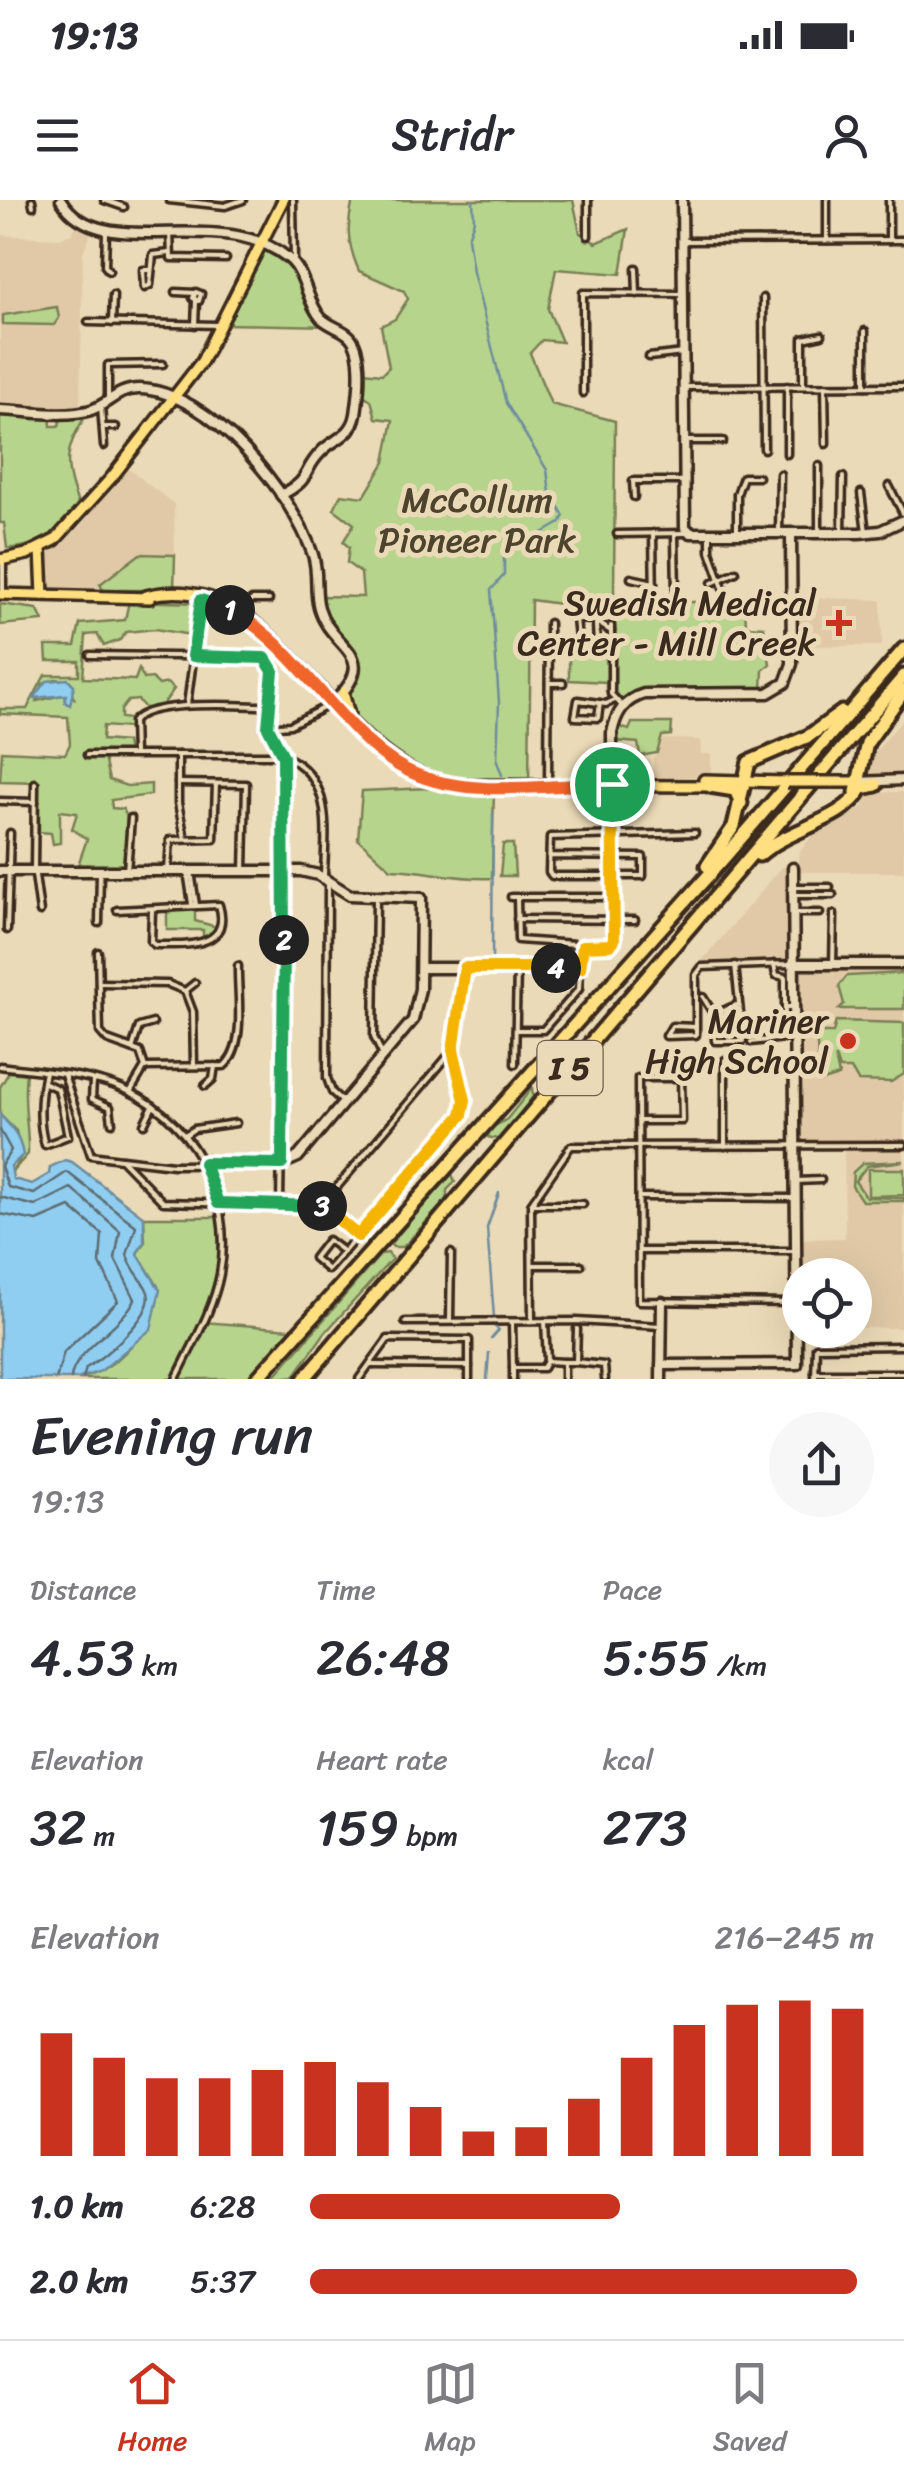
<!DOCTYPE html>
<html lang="en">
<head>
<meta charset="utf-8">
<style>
  body { margin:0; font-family:Sriracha,sans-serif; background:#f7f7f7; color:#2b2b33; height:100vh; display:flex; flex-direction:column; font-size:38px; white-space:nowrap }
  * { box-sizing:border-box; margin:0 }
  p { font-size:32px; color:#7c7c81 }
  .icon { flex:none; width:55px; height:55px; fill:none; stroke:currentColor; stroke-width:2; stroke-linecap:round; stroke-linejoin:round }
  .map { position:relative; height:1179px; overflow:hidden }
  .side { display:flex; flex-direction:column; background:#fff; flex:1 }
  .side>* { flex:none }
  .fabs { position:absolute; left:782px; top:1058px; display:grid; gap:20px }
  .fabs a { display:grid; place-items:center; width:90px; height:90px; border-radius:50%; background:#fff; box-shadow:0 10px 40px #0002; font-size:50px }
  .pin { position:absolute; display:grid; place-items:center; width:85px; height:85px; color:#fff; margin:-42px; border:5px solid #fff; border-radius:50%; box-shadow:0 2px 10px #0007 }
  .km { position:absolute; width:50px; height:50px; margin:-25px; border-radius:50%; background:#222; color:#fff; font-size:28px; line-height:50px; text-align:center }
  .round { display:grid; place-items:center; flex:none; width:105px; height:105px; border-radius:52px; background:#f7f7f7 }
  .head { display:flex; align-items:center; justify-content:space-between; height:170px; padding:0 30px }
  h1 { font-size:55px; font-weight:600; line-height:75px }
  .figures { display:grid; grid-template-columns:repeat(3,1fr); gap:15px; height:170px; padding:10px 30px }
  .figures div { display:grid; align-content:center }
  .figures b { font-size:50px; font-weight:600 }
  .figures small { font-size:28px; font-weight:400 }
  .figures p { font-size:28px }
  .chart { height:280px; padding:20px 30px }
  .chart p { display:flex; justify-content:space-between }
  .chart svg { width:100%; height:180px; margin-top:10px; stroke:#c8321e; stroke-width:6 }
  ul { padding:0 30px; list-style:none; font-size:32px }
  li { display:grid; grid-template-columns:160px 120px 1fr; align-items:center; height:75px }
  li i { height:25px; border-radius:12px; background:#c8321e }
  .status { display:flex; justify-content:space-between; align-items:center; height:70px; padding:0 50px; background:#fff; direction:ltr }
  .status svg { height:28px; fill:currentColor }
  header { display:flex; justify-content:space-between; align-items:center; height:130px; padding:0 30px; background:#fff; font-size:45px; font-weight:600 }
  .tab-bar { display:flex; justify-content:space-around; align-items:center; height:140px; border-top:2px solid #e1e1e2; background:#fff; font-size:28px; color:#7c7c81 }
  .tab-bar a { display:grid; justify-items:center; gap:5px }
  .tab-bar .current { color:#c8321e }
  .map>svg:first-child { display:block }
  .built { fill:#e1c9a7 }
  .green { fill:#b7d48c; stroke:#797f55; stroke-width:2.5; fill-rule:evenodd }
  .water { fill:#90cef1; stroke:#6e8c9d; stroke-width:2.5 }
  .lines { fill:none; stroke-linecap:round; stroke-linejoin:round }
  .shore { stroke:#5d6c72; stroke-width:2.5 }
  .stream { stroke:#6e8c9d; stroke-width:2.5 }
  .street-casing { stroke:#3b2a1e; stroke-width:11 }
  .secondary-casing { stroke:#3b2a1e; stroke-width:15 }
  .primary-casing { stroke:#3b2a1e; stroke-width:16 }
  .highway-casing { stroke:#3b2a1e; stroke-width:19 }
  .street { stroke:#ebdab7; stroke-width:4 }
  .secondary { stroke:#ebdab7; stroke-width:8 }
  .primary { stroke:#ffdf80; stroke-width:9 }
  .highway { stroke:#ffdf80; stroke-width:11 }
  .primary-bridge-casing { stroke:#3b2a1e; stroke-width:16; stroke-linecap:butt }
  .primary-bridge { stroke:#ffdf80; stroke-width:9 }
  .split-1-casing { stroke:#fff; stroke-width:20 }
  .split-2-casing { stroke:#fff; stroke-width:20 }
  .split-3-casing { stroke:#fff; stroke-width:20 }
  .split-4-casing { stroke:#fff; stroke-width:20 }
  .split-5-casing { stroke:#fff; stroke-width:20 }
  .split-1 { stroke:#f0652b; stroke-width:12 }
  .split-2 { stroke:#22a559; stroke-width:12 }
  .split-3 { stroke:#22a559; stroke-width:12 }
  .split-4 { stroke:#f5b400; stroke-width:12 }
  .split-5 { stroke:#f5b400; stroke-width:12 }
  .poi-dot { fill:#c8321e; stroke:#ebdab7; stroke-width:4 }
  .labels { text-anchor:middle; stroke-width:10; stroke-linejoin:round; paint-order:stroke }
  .shield { fill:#ebdab7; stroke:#705f4c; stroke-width:2.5 }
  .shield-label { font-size:32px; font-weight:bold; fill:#3b2a1e }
  .park-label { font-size:35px; fill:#4e442e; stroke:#ebdab7 }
  .poi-label { font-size:35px; fill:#3b2a1e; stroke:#ebdab7; text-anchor:end }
</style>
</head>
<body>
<div class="status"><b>19:13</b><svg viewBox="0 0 49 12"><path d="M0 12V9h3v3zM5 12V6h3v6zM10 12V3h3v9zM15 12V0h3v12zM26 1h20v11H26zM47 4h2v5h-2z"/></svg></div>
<header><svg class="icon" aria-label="menu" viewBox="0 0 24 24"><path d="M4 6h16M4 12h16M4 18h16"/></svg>Stridr<svg class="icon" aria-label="person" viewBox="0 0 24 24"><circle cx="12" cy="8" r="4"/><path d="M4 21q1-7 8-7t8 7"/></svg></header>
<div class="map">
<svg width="904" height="1179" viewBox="0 0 904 1179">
  <rect width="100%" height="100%" fill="#ebdab7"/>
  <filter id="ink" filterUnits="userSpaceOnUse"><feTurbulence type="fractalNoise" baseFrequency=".01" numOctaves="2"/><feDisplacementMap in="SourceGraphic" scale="20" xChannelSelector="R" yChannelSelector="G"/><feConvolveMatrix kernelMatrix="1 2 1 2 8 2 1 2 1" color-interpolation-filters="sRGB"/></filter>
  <g filter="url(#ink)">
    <g class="built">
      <polygon points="78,20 93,29 83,52 80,212 0,210 0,35 59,38 72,34"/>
      <polygon points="126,267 174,304 175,355 140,354 99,385 99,390 45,391 45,350 79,327"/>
      <polygon points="797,397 881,400 882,446 797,446"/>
      <polygon points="904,518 904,575 868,575 870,558"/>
      <polygon points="663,539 701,540 701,554 711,554 711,576 653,578 653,557 659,553"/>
      <polygon points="867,592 904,592 904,672 797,672 799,653 815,632 863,607"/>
      <polygon points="782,667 790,667 788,761 701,762"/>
      <polygon points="792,764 904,764 904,1128 855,1128 855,1075 800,1075 795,1039 845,1038 844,946 794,945"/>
    </g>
    <g class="green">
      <path d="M353,0h220l7,33 16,10 32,-14 -7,45 -65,-5 -8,40 14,33 -20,-2 -12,13 21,51 64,17 -1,178 131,5 1,22 18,1 6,37 -7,6 -1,19h-116l-24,10 -16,-8v-9l-37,-2v-25l46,2v-36l-12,-11 -72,-10 -2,185h-70l-39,-8 -73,-60 -4,-15 12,-35 -32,-49 -3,-22 43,1 -2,-24 -14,-10 2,-16 -6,-5 11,-18 -20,-15 7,-15 23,3 21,-35 8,-42 -17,-2 -5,-18 -9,-6v-22l20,2 7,-7 -8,-41 14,-7 13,-20 -4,-8 -45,-20c-13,-30 -12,-45 -6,-71z"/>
      <path d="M264,47c35,17 43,48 67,79l-108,-2z"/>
      <polygon points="57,107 59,118 54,125 3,124 3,115"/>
      <path d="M0,213l50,1 1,12h8l3,-12h25c-26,40 -22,52 -7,96 -18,19 -45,40 -73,38l-3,-25h-4z"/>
      <polygon points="140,354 175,355 174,390 103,390 100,384"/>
      <path d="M129,401l68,2 -6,32 -36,-6 -29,3 -6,8 -16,6 -7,-12 -11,1 -3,43 52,2 4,-11 5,10 8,-1 7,7 8,-2 7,6 -12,17 -17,2 -7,-8 -10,1 -7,9v8l9,1 -1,9 -26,-2 -1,14 24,2 2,11h-25l6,27 18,6 24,-2v11l-40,5 1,8 11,1 4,8 -4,51h-46l10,-29 -15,-10 5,-16 -17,-2v32l-7,1 -2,-11 -12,-1v-50l-39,-1 2,-30 63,3 5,-10 -2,-27 -68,-3v-5h27l18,-34h34v-14h-32l-1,-15h29l5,-22 45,-4zM55,479l9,1 10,18 -12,-3 -25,6 6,-17z"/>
      <polygon points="0,404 37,409 43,421 0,425"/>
      <polygon points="632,523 672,523 671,535 662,536 657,553 640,556 638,543 616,541 617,526 629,530"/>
      <path d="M429,588l65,2 -2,88c-36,2 -65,-8 -101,-9l-33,-30 4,-48z"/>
      <polygon points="503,644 513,644 515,676 500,676"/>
      <polygon points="188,708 195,709 195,721 217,727 203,741 203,730 167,730 167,713"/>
      <polygon points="904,773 904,809 839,809 844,804 839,786 847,776"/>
      <polygon points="836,821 904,823 904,874 891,882 858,881 851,869 839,869 835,857 839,876 819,882 817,844 811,833 833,833"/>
      <path d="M9,872l17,2c-4,27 3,53 2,80l-16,18 10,-17 -6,-24 -16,-16v-28z"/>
      <polygon points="532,888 533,896 501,940 488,937 490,929 507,919"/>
      <polygon points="904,961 867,966 855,981 866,997 904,998 904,1001 862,1001 852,986 853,972 863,963"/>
      <polygon points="868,969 904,969 904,995 868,996"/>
      <polygon points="452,974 455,982 447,990 447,999 403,1047 393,1047 390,1044"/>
      <path d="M144,1017h75l-1,57 -16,48 89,7 -43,50h-171c40,-7 81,-54 81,-93l-21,-33 8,-10z"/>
      <polygon points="388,1053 392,1059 324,1134 294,1176 272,1179 381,1054"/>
    </g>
    <g class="water">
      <polygon points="68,479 74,485 70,505 65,502 66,495 34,498 47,481"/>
      <path d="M0,915c12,12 20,22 23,40l-12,11 2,13 19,5 17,-10 1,-7 15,-7 7,2 72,55v26l-7,10 23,37 -9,39 -50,42 -24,8h-77z"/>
    </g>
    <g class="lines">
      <g class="shore">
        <path d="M0,930l11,20 -10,16 7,21 26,7 33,-22 69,54 -9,29c4,14 14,22 20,35 12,22 -43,67 -61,78l-3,11"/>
        <path d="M0,997l35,9 36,-18 49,43 -5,28 20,40c-13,28 -63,53 -64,80"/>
        <polyline points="0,1014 37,1021 70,1007 102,1034 100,1063 118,1101 64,1152 56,1179"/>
      </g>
      <g class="stream">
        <polyline points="473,0 474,20 468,37 473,72 506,203 547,270 550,293 564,316 560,323 504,355 504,375 491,390 499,502 497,561 502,575"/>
        <polyline points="492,763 493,613"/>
        <polyline points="494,1117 487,1028 499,993"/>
        <polyline points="491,1139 499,1130 494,1126"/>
        <polyline points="487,1179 489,1153"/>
      </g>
      <g class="street-casing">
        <g id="street">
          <polyline points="32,0 33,6"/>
          <polyline points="104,0 124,7"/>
          <polyline points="169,0 225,6 243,0"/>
          <polyline points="293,0 294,59"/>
          <polyline points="588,0 588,36"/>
          <polyline points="889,0 889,40"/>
          <polyline points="170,32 171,58 226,59"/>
          <polyline points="106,33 105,66 109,71"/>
          <polyline points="827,40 827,0"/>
          <polyline points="683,41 904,40"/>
          <polyline points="636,68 637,94"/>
          <polyline points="150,70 143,70 144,88 150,85 153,55 170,53"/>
          <polyline points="176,92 195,93"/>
          <polygon points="196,92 201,94 199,101 193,98"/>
          <polyline points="763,98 764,249"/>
          <polyline points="88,122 217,125"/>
          <polyline points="112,123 113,95"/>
          <polyline points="195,125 196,101"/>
          <polyline points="865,131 865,186"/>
          <polyline points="649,157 683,153"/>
          <polyline points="803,184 803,139 822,135"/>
          <polyline points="787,186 787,254"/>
          <polyline points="825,186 826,244"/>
          <polyline points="684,187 904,186"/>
          <polyline points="583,193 583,93 684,94"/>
          <polyline points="108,198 108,165 163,164"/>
          <polyline points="101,206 104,246"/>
          <polyline points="105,227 116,227"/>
          <polyline points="683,241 723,241"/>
          <polyline points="889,286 904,315"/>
          <polyline points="861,293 866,332"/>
          <polyline points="634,297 633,281 683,281"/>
          <polyline points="737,331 737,294 743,277 758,277"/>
          <polyline points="842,332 843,277"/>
          <polyline points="653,333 654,402"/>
          <polyline points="819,333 819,266"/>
          <polyline points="617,334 686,333"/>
          <polyline points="779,334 780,274"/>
          <polyline points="675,335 676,395"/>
          <polyline points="710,336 710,351 728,402"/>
          <polyline points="631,378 654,383"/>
          <polyline points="712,383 736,372"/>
          <polyline points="3,390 3,360"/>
          <polyline points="239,411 252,400 269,400"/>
          <polyline points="596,424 597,448"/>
          <polyline points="611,426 611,494 622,506"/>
          <polyline points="611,448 579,448 576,419 593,420 611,431"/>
          <polyline points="90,455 260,457 270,464 268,527 283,555 285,672 280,1004"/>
          <polyline points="549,483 563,483"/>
          <polyline points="600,503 598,518 575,517 578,500 606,504 615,500"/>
          <polyline points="187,505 201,400"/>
          <polyline points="268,527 290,525 333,503"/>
          <path d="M134,554l-1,-32c14,-23 108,-16 136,-16"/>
          <path d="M87,555h196c52,23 42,74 41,121"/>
          <polyline points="178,555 178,603 185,639"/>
          <polyline points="35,583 34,668 40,712"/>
          <polyline points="178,583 246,584 244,671"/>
          <polyline points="548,585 549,423"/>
          <polyline points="0,601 35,602"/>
          <polyline points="616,605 641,605"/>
          <polyline points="550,656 643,657 643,676 552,676 549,672 550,637 695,633"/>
          <polyline points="168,670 170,640 214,639 216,584"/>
          <polyline points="127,671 131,618"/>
          <polyline points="187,671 192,704"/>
          <polyline points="191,671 196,705"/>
          <polyline points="328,685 327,878 332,892 344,903"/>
          <polyline points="795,687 830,687"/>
          <polyline points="793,695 833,695"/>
          <polyline points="511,697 612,697"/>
          <polyline points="517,698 518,740 575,744"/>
          <polyline points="376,699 374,837 383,856"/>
          <path d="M117,710l102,-5c13,44 -34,40 -64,40l-4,-3 1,-32"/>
          <polyline points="796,713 820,713"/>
          <polyline points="517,719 635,720"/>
          <polyline points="99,723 100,672"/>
          <polyline points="7,730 10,633"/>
          <polyline points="98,752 100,832 107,840 140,852 145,867"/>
          <polyline points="774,764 776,775 785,777 785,807 792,807"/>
          <polyline points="833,764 834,714"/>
          <polyline points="735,765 743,841 715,841 714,815 736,805"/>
          <polyline points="99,783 168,784 185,791"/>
          <polyline points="185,791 193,812 194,865"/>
          <polyline points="185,791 195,783"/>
          <polyline points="703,797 714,815"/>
          <polyline points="696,827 672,826 666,836 696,835 696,775 702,767 792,764"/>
          <polyline points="516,830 543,830 579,789 580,771"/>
          <polyline points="751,842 784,838 785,807"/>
          <polyline points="132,849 139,827 153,823"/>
          <polyline points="515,864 517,768"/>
          <path d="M0,866c37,5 77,7 113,19 77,26 122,110 107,189 -7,37 -28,71 -44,105"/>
          <path d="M145,867l79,-1c23,-20 13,-72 14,-100"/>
          <polyline points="64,875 91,955 121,959 163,1002 321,1006"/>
          <polyline points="93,881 92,899 110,907 112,923"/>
          <path d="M43,882l15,7 10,47 -23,9c-7,-23 -5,-50 0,-73"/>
          <polyline points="205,886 213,879 215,866"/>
          <polyline points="130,892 145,867"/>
          <polyline points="638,921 682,921 681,878 638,878 639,1101 795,1103"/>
          <polyline points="144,924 153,906"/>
          <polyline points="185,935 194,929 236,923"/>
          <polyline points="725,946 725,860"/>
          <polyline points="122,959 173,965 282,964"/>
          <polyline points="796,981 821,980"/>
          <polyline points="639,997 795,998"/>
          <polyline points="533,1004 583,1004"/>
          <polyline points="321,1006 453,850"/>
          <polyline points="321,1006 359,1037"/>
          <polyline points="640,1051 795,1051"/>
          <polyline points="344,1052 328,1040 314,1058 328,1070 462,915 465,900 453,850 465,769"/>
          <polyline points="532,1065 581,1065"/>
          <polyline points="450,1121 451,1053"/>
          <polyline points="532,1121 531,1004 571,946 904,945"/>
          <polyline points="545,1121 547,1161"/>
          <polyline points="405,1122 577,1121 661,1126"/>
          <polyline points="512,1123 513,1168"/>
          <polyline points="564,1162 576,1162 577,1129"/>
          <polyline points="576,1162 604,1165 605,1179"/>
          <polyline points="371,1165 469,1166"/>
          <polyline points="815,1173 904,1173"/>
          <polyline points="359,1179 388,1139 469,1140 469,1179"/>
          <polyline points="513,1179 513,1168 543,1168 547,1161 564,1162 564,1179"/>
          <polyline points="815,1179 816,1147 904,1146"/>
        </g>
      </g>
      <g class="secondary-casing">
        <g id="secondary">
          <path d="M61,0c40,66 157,2 227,58 18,14 18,43 33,60 7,7 18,10 26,16 18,13 12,60 9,80 -4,23 -22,24 -35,38 -20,20 -8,27 -40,43"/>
          <polyline points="682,0 685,327 691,333 859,333 880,331 904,320"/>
          <path d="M0,210c27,1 65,8 91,0 18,-6 26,-21 48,-21 70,1 154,105 174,166 6,18 1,36 6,53 12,42 65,45 14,95"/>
          <polyline points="857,582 904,580"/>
          <polyline points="0,671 301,671 318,675 350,695 421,698 420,789 413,820 298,957 282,964"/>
          <polyline points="792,764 904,764"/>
          <path d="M421,768h159l3,-22 30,-3 -1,-210c4,-20 12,-33 32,-39l124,-1 17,-10 7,-19 -1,-130"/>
          <polyline points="661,1165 797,1164 793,668"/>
          <polyline points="661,1179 662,1102"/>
        </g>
      </g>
      <g class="primary-casing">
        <g id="primary">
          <polyline points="41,349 43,395"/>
          <polyline points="0,360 27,354 55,340 112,277 202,161 283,0"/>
          <polyline points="0,394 150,398"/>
          <path d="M146,396c137,-34 185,175 313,189l253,1"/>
          <polyline points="343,492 349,515"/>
          <polyline points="704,580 787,582"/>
          <polyline points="831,582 857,582"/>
        </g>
      </g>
      <g class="highway-casing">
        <g id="highway">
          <polyline points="710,586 735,590 741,603"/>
          <polyline points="856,592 867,543 904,491"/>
          <path d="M759,655c32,-28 84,-33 103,-67l14,-3"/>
          <polyline points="707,666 734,626 749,562 809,536 842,512"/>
          <polyline points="257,1179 724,658 904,449"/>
          <polyline points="304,1179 904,476"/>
        </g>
      </g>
      <use href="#street" class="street"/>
      <use href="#secondary" class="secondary"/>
      <use href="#primary" class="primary"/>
      <use href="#highway" class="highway"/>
      <g class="primary-bridge-casing">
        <polyline id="primary-bridge" points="787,582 831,582"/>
      </g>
      <use href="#primary-bridge" class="primary-bridge"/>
    </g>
  </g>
  <g class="lines" filter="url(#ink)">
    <g class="split-1-casing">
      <path id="split-1" d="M230,410c73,37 117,139 190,166 57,22 132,8 192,8"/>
    </g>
    <g class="split-2-casing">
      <polyline id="split-2" points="230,410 201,400 193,456 265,458 273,471 268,527 283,556 284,740"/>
    </g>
    <g class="split-3-casing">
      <polyline id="split-3" points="284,740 282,964 204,963 218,1003 322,1006"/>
    </g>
    <g class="split-4-casing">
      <polyline id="split-4" points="322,1006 358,1036 462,915 465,900 453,850 465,768 556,768"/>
    </g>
    <g class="split-5-casing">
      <polyline id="split-5" points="556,768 580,768 583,746 610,745 614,740 612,584"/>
    </g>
    <use href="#split-1" class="split-1"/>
    <use href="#split-2" class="split-2"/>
    <use href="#split-3" class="split-3"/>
    <use href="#split-4" class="split-4"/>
    <use href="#split-5" class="split-5"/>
  </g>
  <g class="poi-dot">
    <path d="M834 408h10v10h10v10h-10v10h-10v-10h-10v-10h10z"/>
    <circle cx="848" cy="841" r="10"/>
  </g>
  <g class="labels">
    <rect class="shield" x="537.5" y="841" width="65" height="54" rx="8"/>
    <g class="shield-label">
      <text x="570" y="879">I 5</text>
    </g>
    <g class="park-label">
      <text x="477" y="312">McCollum<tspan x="477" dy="40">Pioneer Park</tspan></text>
    </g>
    <g class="poi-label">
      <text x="816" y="415">Swedish Medical<tspan x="816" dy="40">Center - Mill Creek</tspan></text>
      <text x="828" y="833">Mariner<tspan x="828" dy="40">High School</tspan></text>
    </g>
  </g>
</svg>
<div class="fabs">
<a><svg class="icon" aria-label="locate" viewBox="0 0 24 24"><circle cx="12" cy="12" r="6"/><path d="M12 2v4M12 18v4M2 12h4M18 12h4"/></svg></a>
</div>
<div class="pin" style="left:612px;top:584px;background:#1e9e55"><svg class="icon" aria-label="arrive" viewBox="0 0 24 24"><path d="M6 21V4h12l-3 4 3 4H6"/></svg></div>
<b class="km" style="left:230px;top:410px">1</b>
<b class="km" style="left:284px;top:740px">2</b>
<b class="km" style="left:322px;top:1006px">3</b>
<b class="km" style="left:556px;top:768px">4</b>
</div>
<section class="side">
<div class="head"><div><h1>Evening run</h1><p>19:13</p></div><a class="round"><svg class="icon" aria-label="share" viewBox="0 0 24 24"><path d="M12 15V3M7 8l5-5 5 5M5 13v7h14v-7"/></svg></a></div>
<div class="figures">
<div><p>Distance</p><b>4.53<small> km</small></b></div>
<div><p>Time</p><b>26:48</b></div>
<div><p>Pace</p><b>5:55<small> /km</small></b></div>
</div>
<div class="figures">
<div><p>Elevation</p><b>32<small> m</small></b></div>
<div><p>Heart rate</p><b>159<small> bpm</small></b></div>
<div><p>kcal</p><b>273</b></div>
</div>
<div class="chart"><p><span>Elevation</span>216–245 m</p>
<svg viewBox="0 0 160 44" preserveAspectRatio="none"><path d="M5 44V14M15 44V20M25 44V25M35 44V25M45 44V23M55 44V21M65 44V26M75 44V32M85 44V38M95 44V37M105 44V30M115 44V20M125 44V12M135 44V7M145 44V6M155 44V8"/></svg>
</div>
<ul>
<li><b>1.0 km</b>6:28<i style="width:55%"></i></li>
<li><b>2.0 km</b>5:37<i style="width:97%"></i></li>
</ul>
</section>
<nav class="tab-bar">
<a class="current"><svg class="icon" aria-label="home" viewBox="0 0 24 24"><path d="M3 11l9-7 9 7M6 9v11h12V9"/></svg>Home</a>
<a><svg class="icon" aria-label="map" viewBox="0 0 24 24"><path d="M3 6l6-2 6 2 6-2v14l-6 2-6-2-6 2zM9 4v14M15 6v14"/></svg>Map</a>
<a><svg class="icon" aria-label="saved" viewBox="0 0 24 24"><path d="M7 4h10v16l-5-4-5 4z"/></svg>Saved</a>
</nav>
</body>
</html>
